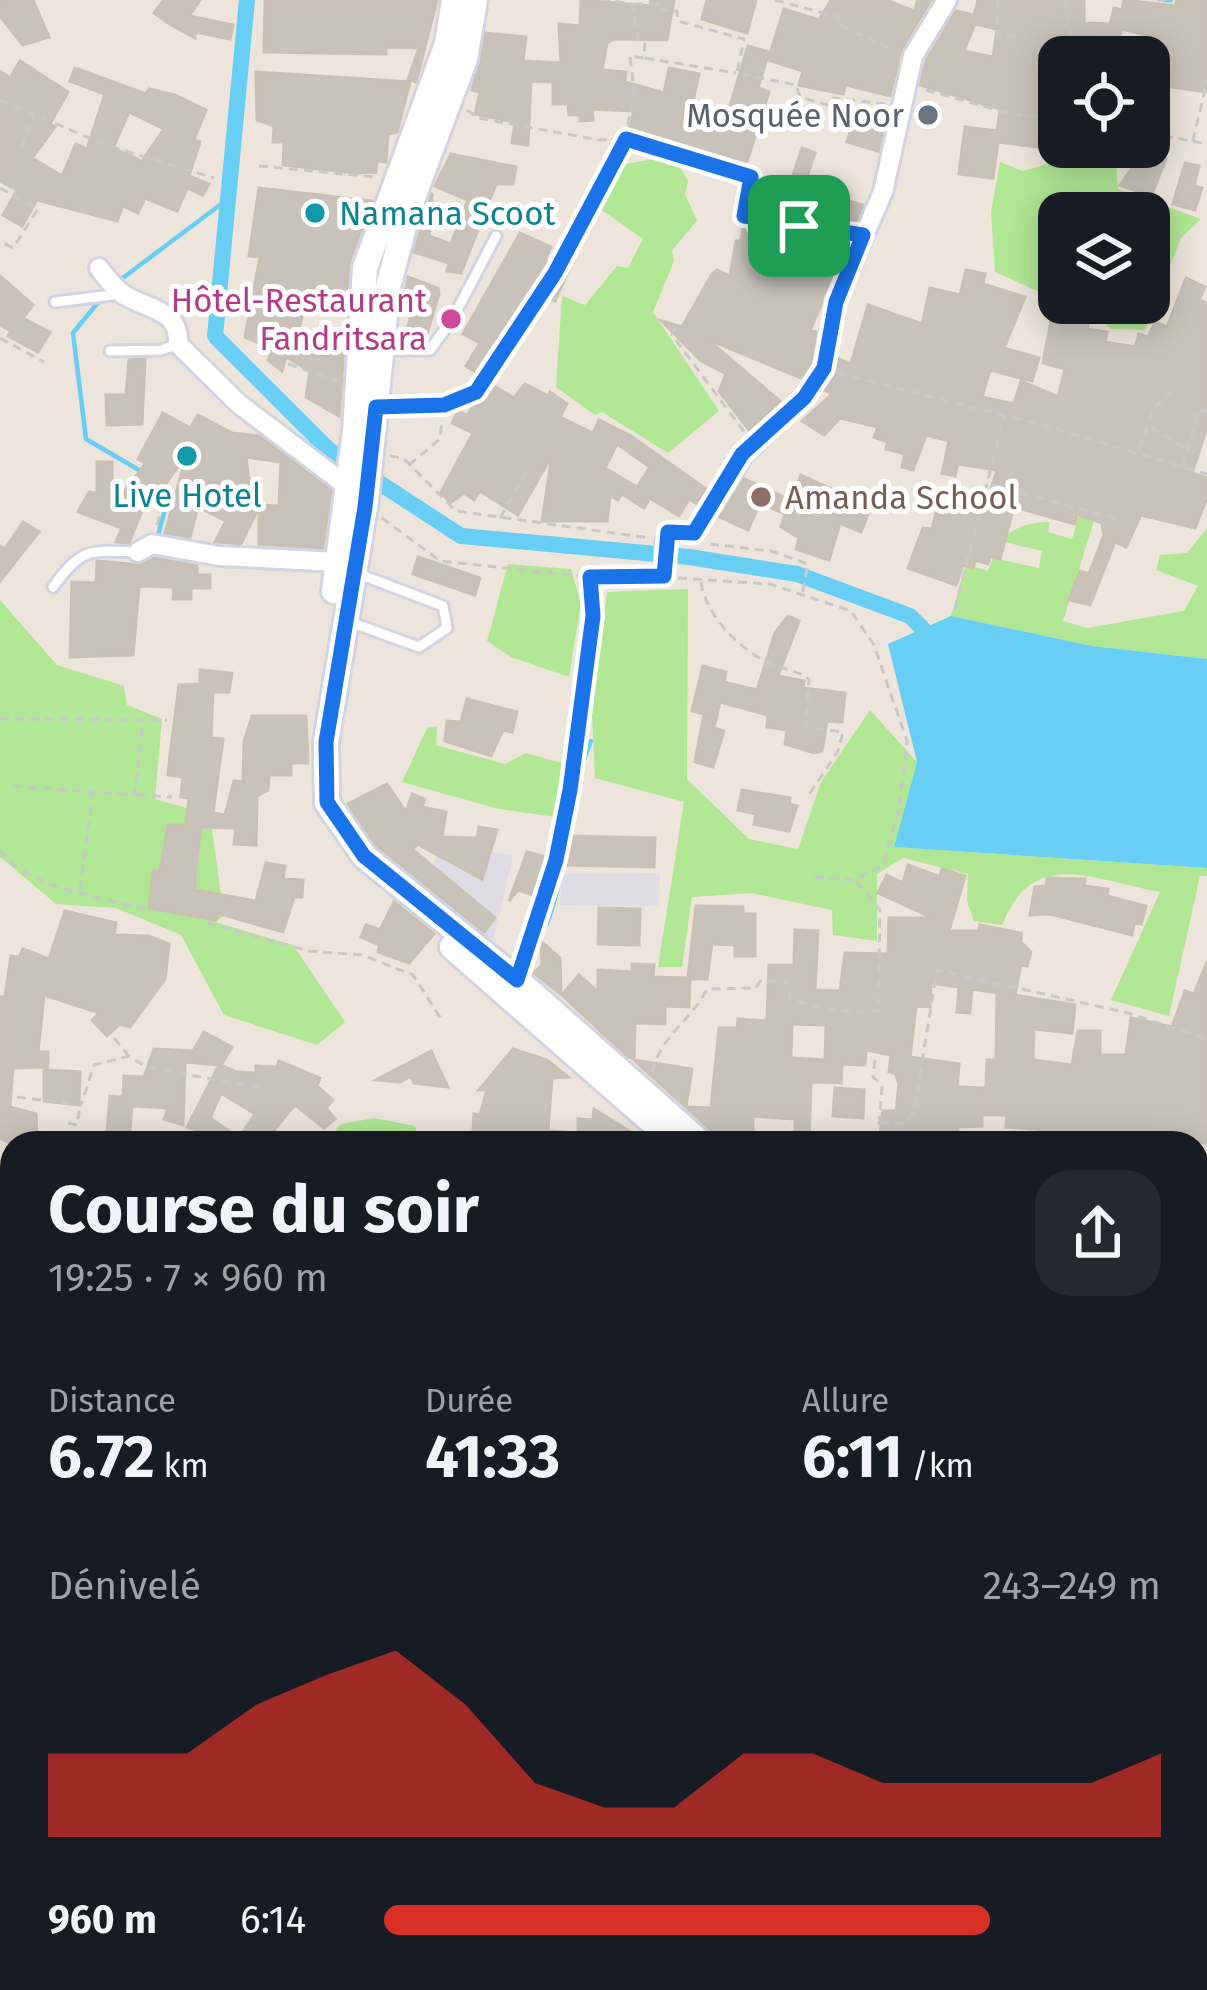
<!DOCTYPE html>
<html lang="fr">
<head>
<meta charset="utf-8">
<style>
  body { margin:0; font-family:"Fira Sans",sans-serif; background:#242831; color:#f1f3f6; height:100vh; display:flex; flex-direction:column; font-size:45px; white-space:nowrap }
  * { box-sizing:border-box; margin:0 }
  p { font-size:39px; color:#9ea1a6 }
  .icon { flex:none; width:66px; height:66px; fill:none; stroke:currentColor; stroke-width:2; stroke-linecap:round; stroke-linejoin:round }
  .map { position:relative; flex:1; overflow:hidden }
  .sheet { position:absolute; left:0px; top:1131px; width:1209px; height:861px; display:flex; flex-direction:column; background:#171b24; border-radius:36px 36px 0 0; box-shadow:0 6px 30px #0003 }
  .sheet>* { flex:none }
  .controls { position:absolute; left:1038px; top:36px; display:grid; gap:24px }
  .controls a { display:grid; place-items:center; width:132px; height:132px; border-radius:24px; background:#171b24; box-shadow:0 6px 30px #0003; font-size:60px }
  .pin { position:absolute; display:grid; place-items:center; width:102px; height:102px; color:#fff; margin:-51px; border-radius:24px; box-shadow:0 6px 18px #0006 }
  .round { display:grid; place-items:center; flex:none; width:126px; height:126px; border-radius:36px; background:#242831 }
  .summary { display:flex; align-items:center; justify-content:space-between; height:204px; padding:0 48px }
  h1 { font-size:66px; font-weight:700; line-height:90px }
  .stats { display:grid; grid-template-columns:repeat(3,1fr); gap:18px; height:204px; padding:12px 48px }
  .stats div { display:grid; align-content:center }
  .stats b { font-size:60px; font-weight:700 }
  .stats small { font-size:33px; font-weight:400 }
  .stats p { font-size:33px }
  .chart { height:336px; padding:24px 48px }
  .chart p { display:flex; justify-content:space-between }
  .chart svg { width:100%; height:216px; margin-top:12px; fill:#d93025; opacity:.7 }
  ul { padding:0 48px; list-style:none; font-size:39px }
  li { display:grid; grid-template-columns:192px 144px 1fr; align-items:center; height:90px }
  li i { height:30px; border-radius:15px; background:#d93025 }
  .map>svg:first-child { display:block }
  .industrial { fill:#dedce5 }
  .green { fill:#b0e694; fill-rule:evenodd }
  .water { fill:#68cef4 }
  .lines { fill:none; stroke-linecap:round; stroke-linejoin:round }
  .stream { stroke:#68cef4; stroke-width:4.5 }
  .canal { stroke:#68cef4; stroke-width:16 }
  .building { fill:#c8c2ba; stroke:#c8c1b4; stroke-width:3; fill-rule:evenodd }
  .service-casing { stroke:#d0d4e3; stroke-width:15 }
  .pedestrian-casing { stroke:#d0d4e3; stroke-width:21 }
  .minor-casing { stroke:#d0d4e3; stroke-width:24 }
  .tertiary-casing { stroke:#d0d4e3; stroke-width:30 }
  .path { stroke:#c8c8c8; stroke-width:3; stroke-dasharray:9 6; stroke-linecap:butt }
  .service { stroke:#fff; stroke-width:9 }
  .pedestrian { stroke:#fff; stroke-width:15 }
  .minor { stroke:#fff; stroke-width:18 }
  .tertiary { stroke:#fff; stroke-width:24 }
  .route-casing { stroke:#fff; stroke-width:24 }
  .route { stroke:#1a73e8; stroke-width:15 }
  .worship-dot { fill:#6b7280; stroke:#fff; stroke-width:4.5 }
  .culture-dot { fill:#0f9aa8; stroke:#fff; stroke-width:4.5 }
  .hotel-dot { fill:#d1479c; stroke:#fff; stroke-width:4.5 }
  .education-dot { fill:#8d6e63; stroke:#fff; stroke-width:4.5 }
  .labels { text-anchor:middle; stroke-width:10; stroke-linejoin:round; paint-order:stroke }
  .worship-label { font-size:33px; fill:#5b616d; stroke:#fff; text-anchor:end }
  .culture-label { font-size:33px; fill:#0d838f; stroke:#fff; text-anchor:start }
  .hotel-label { font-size:33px; fill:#b23c85; stroke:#fff; text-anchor:end }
  .education-label { font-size:33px; fill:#785e54; stroke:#fff; text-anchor:start }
</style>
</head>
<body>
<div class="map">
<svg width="1207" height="1990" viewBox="0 0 1207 1990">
  <rect width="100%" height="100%" fill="#ede5db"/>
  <g class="industrial">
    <polygon points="440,841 513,856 492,944 427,886"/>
    <polygon points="660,873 658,906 560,905 562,874"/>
  </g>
  <g class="green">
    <path d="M1049,155l67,3 2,31 83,30 -20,19 -36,92 -34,-1 -9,-9 -107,-48 -4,-60 9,-50 23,9 23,-7zM1059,213h90v90h-90z"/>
    <polygon points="659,158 679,166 688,181 685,194 697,221 672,250 674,261 653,312 719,411 668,453 602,412 595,415 556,387 562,296 585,305 617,266 628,268 643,239 595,205 620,165"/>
    <path d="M1080,513l15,4 -32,104 24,7 97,-17 14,-25 -42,-16 4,-15 27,-2 20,-25v131l-115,-13 -141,-30 15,-52 22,7 5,-13 46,10 3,-17 -42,-10c14,-14 29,-19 50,-19l-2,10 24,7z"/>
    <polygon points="508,564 571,569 581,603 569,677 511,657 487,641"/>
    <path d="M688,589l-1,190 62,60 49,10 23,-67 49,-72 47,52 -23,85 313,21v8h-7l-31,140 -58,-16 49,-108c-69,-12 -126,-46 -158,33l-28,-4 -7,-20 1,-27 -65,-16 -26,16v67l-44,-6 -1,-25 -81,-17 -59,4 -10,70h-24l26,-165 -89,-24 -3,-63 15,-123z"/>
    <polygon points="0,600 57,665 124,686 127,705 162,719 155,799 210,815 224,916 215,922 293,945 345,1022 317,1045 224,1015 181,935 116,908 56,904 0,857"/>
    <polygon points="437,726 436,745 505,764 526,753 565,764 556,817 499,809 402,782 427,728"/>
    <polygon points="374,1118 415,1126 420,1143 324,1143 341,1124"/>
    <polygon points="0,1277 12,1277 12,1980 403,1980 416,1990 0,1990"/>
  </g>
  <polygon class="water" points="951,616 1092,646 1207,659 1207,868 894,847 917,762 888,644"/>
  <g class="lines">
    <g class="stream">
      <polyline points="1164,0 1171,0"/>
      <polyline points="116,283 228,199"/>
      <polyline points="100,300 73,333 86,439 144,473"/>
      <polyline points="157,539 170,491 164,483"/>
      <path d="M547,924c22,-59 17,-118 44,-183"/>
    </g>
    <polyline class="canal" points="247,0 215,336 329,450 461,536 689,557 797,574 910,616 926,632 945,636"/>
  </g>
  <g class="building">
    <polygon points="0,0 33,0 49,37 23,45 0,16"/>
    <polygon points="164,0 200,0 189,16 233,25 230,39 195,32 195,38 168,23 154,13"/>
    <polygon points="265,0 437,0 416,82 408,79 419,48 386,47 386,54 264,52"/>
    <polygon points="581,0 651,6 651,0 674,0 667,40 614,39 607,43 602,70 626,72 625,82 664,93 669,68 699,74 692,106 727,116 748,46 769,52 758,88 769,92 747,162 628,134 634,111 592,109 593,120 580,121 580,115 569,115 568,104 553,104 553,82 531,81 528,145 512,143 515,122 475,114 480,92 472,90 486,33 526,37 523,61 561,63 559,24 580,26"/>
    <polygon points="707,0 756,0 747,33 702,19"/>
    <polygon points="831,0 886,0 914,11 918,0 931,0 901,50 890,96 846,85 843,94 799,85 803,71 768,60 784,9 819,20"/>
    <path d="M978,0h106v23l26,1 4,-16 8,2 2,-10 51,6 2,-6h30v92l-58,-8v-27h-9l6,-22 -24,-6 -9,28h-22l6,-22h-38v99l-6,15 -55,-7 -5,36 -34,-4 6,-47 32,4 3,-22 -80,-24 6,-24 30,-50 18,4zM975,24l22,5 -4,28 -29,-6z"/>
    <path d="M20,61l48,31 -18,32 5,3 -23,31 30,18 14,-32 11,5 18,-55 -35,-13 5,-13 71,26 3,-5 26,6 31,15 -12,30 6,2 -11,34 20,8 -6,11 -16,-7 -10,23 -32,-13 -7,15 -15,-7 -6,15 -80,-21 -15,26 -19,-11 14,-25 -17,-9v-110l10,7zM129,112l35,17 -22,32 -29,-13z"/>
    <polygon points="256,72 410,82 397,132 388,134 386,162 377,161 376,172 356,173 283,165 284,142 273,142 274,126 257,120"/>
    <polygon points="855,115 884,126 878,151 847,142"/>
    <polygon points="802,148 815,153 803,189 863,205 810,331 816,332 811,363 801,378 707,339 780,401 749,430 719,391 726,374 700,360 662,321 682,327 712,274 717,270 730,276 736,241 741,241 744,223 752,224 766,180 790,185"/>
    <polygon points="1145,150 1166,159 1151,196 1120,185"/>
    <polygon points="451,154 516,167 513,184 496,184 461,273 447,271 449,263 414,252 432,193 429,236 451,244 468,200 435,186"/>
    <polygon points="1185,163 1199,166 1194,186 1202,188 1195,210 1173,204"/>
    <polygon points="259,188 372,201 349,263 346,307 305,300 297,341 344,348 339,416 306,397 310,371 286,357 282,371 268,360 273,349 245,337 260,257 249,256"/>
    <polygon points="520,233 551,247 545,260 568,272 555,301 535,291 479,374 466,366 480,343 463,334"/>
    <polygon points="966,270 985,274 983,284 1025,297 1004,348 1039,358 1032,381 990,370 982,397 1014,404 1021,381 1058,397 1065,369 1043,363 1052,314 1089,321 1087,329 1107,332 1105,342 1135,347 1139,334 1148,337 1155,322 1167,327 1186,278 1205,287 1199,300 1207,303 1207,428 1192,473 1207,478 1207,498 1195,528 1141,515 1126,547 1115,542 1090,605 1069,600 1080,571 1089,574 1104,535 1102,523 1077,514 1075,524 1014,507 1000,559 990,557 988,564 976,560 973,568 963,565 956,585 908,568 923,528 932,529 938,505 950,508 964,497 986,505 997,470 958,464 955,476 942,473 949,441 926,435 913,470 902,467 905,454 886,449 888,442 874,437 878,427 840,418 824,435 802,421 832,394 825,390 839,359 851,364 868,305 922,324 930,288 960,295"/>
    <polygon points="0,276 33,305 23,318 50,332 38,352 8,336 11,331 0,325"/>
    <polygon points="408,277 438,288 439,294 425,341 403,341 412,313 402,310"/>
    <polygon points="145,359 142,424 107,425 106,395 126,395 129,360"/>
    <path d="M489,383l25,15 11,-14 23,12 2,-4 17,12 -7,13 33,16 6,-13 32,16 75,53 -9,15 -8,-5 -10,17 -29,-18 -6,10 -22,-14 -4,6 -8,-4 -3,25h-65l10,-66 -34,60 -38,-24 -6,9 -10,-7 -14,10 -9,-11 32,-59 -21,-10 6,-12 9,4zM617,444l33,23 -13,20 -32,-19z"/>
    <path d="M163,413l27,15 8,-13 34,18 27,3 72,54 -8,58 -64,-4v-37l-18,37 -26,-2 11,-21 -28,-14 -8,30 -25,-4 22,-79 -37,52 -5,-3 -16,40 -13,-1 6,-14 -44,-16 11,-20 8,1v-31h15v46l34,-45 -8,-4zM246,457l35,5 -2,44 -27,-1z"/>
    <polygon points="801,475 871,507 861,532 840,523 829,560 796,549 799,538 781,527 785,514 760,503 748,530 720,517 744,479 791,500"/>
    <polygon points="23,522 39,532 0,581 0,546 5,549"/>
    <polygon points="418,557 480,578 475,595 413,574"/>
    <polygon points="154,558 197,566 197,575 210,575 210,588 191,588 191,599 173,599 174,587 139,586 133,655 70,657 72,582 96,583 97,561 139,565"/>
    <polygon points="788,616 799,621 778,676 804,681 803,688 845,693 842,722 827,721 822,751 814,753 785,744 787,730 767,727 768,715 720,702 714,728 724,731 713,767 695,762 704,714 692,711 703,666 726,672 724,682 757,690 775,633"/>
    <polygon points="200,670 232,673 229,692 213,692 211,738 223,739 213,813 225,815 234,781 243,782 244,742 252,716 306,716 308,763 291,763 291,775 269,775 268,790 257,796 256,845 234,844 236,828 201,827 195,874 195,890 256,901 266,863 285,866 283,879 303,880 302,897 294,897 283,932 217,913 216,920 149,908 153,871 160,871 168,825 186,825 189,798 181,797 183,777 168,775 170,755 179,685 200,684"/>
    <polygon points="467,699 517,712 512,732 503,730 491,756 445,741 447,721 461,722"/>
    <polygon points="387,784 406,812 412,794 425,799 422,807 446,812 442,837 477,838 479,827 497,830 482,879 417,844 413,850 495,918 484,932 376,845 348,804"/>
    <polygon points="742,790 790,798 789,804 797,806 789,831 754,824 756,814 738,810"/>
    <polygon points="567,836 655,838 654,867 566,865"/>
    <polygon points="527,852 546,857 533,895 518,890 509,901"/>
    <path d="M908,865l32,12 2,-8 23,7 -16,55h29l2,-6 41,8v9l10,10 -4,14 -6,-2 -6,31 60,10 -3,28 -38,-4 -1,31 39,5 6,-34h22v24h26l5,-37 41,9 13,-36 9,3 13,-32v181l-95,-6 -1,6h-54l2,-12 -53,-4 1,-12h-25v11l-24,1v16h-62l1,-8h-17l3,-24h13l3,-27 -4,-11 -6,-1 2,-17 -25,-5 -1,15 -23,-1 -1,19 -30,-1 -2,61h-14v-24l-42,-3v15l-10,12h-26l-5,-12 -78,-71 58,9 -6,38 25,1 8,-80h18l1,-9 29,2 2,-56h25l1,-35 23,1 -3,59 25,1 5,-38 43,1 1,-36h44l-55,-25 9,-18 16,8zM931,983l28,4 -2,25 13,1 2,-24 25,4 -1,67h-9l-1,28 -29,-1 2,-23 -49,-7 6,-51 14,1zM792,1024l34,1 -1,35 -34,-2z"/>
    <polygon points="1047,878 1085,879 1084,886 1108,889 1107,896 1146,906 1141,924 1134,923 1132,935 1050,914 1030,915 1035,887 1047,886"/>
    <polygon points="394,902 434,934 409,963 378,952 380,945 361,937 366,925 380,930"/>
    <polygon points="696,906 743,907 743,914 755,914 755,956 735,956 735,945 712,944 707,979 690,979 689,1007 665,1006 665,1024 635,1023 634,1057 628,1057 562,995 579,975 598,992 598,970 632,972 632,964 654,965 653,977 688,978"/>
    <polygon points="599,908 640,909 639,945 598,944"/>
    <polygon points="65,911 116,923 114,935 149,936 169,944 165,979 130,1027 120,1024 107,1036 92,1020 100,1013 44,995 38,1052 48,1052 48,1067 13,1068 10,1107 36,1114 37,1143 10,1143 0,1138 0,997 5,997 11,956 19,957 23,949 49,959"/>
    <polygon points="541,941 560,958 561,994 534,973 542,965"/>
    <path d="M204,1032l28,15 -11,18 16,7 19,1v-7l21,1 2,-6 41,17 -3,8 16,14 -7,8 9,11 -11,9 -29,-23 -21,25 15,13h-96l7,-12 -13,-4 32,-62 -34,-3 -2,63 -19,-6 4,-11 -36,-2 -3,37h-23l4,-47 13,1 1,-21 20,1 10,-28 39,2zM221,1093l34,21 -16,24 -29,-20z"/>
    <polygon points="513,1049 547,1060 568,1077 552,1078 548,1131 578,1133 578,1119 593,1120 594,1109 648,1143 505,1143 473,1132 474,1114 480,1115 487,1090 479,1090"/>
    <polygon points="431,1051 448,1087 414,1083 411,1076 400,1082 376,1080"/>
    <polygon points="44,1070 80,1072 79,1105 44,1101"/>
    <polygon points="835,1088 864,1090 863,1118 833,1116"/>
  </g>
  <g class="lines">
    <g class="service-casing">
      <g id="service">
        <polyline points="55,302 121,294"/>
        <polyline points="381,350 430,350 453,318 496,236"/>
        <polyline points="110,351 161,350 178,344"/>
        <polyline points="377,407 444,405"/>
        <path d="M53,587c30,-41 36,-36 85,-35"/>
        <polyline points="347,621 419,647 447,628 443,606 359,574"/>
      </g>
    </g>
    <g class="pedestrian-casing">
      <polyline id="pedestrian" points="664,540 664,576"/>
    </g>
    <g class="minor-casing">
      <g id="minor">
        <path d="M99,268c8,10 16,22 27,28 24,14 54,14 52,48l61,60 108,82"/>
        <polyline points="694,533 743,455 804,397 824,368 835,302 883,192 913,56 947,0"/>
        <polyline points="138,552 152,544 219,556 339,562"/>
      </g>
    </g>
    <g class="tertiary-casing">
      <g id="tertiary">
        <polyline points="475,0 465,59 409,208 388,287 366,500 326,742 327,803 364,856 517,980 701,1143"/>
        <polyline points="334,591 355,431 365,268 447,44 454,0"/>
        <polyline points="452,947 676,1143"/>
        <polyline points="1197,1600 1207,1609"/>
      </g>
    </g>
    <g class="path">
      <polyline points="775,0 838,17 839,25 894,50"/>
      <polyline points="998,0 997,35 1018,36"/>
      <polyline points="1065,0 1071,35"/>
      <polyline points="1157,0 1173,0"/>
      <polyline points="634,4 657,4 658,10 677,11 678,21 744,39 737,73 796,85 800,97 828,105 834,98 886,104"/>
      <polyline points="645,58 736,73"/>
      <polyline points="926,90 1014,115 1058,115"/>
      <polyline points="0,100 106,145 214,178"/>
      <polyline points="467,110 478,118 599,140 625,139 751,177 744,216 758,218 758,227 794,235 799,227 823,234 849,233"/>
      <polyline points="1149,133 1207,144"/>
      <polyline points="1193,141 1207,80"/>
      <polyline points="22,148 34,115"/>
      <polyline points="259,166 375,177"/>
      <polyline points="0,188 38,209 13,248 0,241"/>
      <polyline points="675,327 672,335 745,433"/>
      <polyline points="272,334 338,344"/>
      <polyline points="0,338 44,362"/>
      <polyline points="288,364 340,382"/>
      <polyline points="838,373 1046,426 1207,474"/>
      <polyline points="455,400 475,392 555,273 625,139 634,92 630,56 643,58 645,44 639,42 632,4 605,0"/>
      <polyline points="1151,428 1189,450"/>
      <polyline points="1139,449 1154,408 1171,391"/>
      <polyline points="390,456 403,458 456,511 650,538"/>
      <polyline points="409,465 440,439 442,420"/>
      <polyline points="1183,466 1198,410 1207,412"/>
      <polyline points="992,485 1121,520"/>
      <polyline points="382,518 440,561 590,577 651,577"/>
      <polyline points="500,518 528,469"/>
      <polyline points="157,525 164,503"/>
      <polyline points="710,544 771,551 808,564 802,595"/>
      <polyline points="678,578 770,584 851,611 874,645 907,741 899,807 883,865 855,880 812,877"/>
      <path d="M701,582c4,33 41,71 73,83 13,5 24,6 35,14l-3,48 37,5 -5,19 -29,44"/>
      <polyline points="955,609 1004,417"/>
      <polyline points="0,719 167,720"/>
      <polyline points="13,786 135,795 143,720"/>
      <polyline points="137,795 172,797"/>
      <path d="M0,851c31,38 101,46 146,58"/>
      <polyline points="80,889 93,792"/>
      <polyline points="207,923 309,951 362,955 413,975 443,1022"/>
      <path d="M522,961c32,-105 53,-188 66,-299 3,-27 10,-57 3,-83"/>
      <polyline points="114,1038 128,1055"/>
      <polyline points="875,1060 873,1077 882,1085 878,1143"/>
      <path d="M652,1072c10,-38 38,-50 55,-83l49,-1 4,-7 28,1 2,16c17,10 69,16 88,13l2,-101 -24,-29"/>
      <polyline points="17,1097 81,1105 94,1065 129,1056 146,1067 266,1089"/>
      <polyline points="68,1123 77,1125 80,1106"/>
      <polyline points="880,1123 906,1123 914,1111 937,970 1128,1013 1207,1039"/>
      <polyline points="0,1252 12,1255"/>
    </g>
    <use href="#service" class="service"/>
    <use href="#pedestrian" class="pedestrian"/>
    <use href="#minor" class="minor"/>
    <use href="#tertiary" class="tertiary"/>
  </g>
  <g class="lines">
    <g class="route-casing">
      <polygon id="route" points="626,139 751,177 744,216 758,218 758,227 794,235 799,226 824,234 829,230 863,235 836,302 824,368 804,398 742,454 694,533 668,532 664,576 590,577 593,616 570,790 556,860 517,980 364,856 327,802 326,742 365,507 376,407 444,405 476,392 555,273"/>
    </g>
    <use href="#route" class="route"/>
  </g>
  <circle class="worship-dot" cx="928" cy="115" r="12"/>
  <g class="culture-dot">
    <circle cx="315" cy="213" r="12"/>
    <circle cx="187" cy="456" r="12"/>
  </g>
  <circle class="hotel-dot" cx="451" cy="319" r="12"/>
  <circle class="education-dot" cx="761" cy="497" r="12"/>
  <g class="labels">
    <g class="worship-label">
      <text x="904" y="127">Mosquée Noor</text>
    </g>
    <g class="culture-label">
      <text x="339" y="225">Namana Scoot</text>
      <text x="187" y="507" text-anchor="middle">Live Hotel</text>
    </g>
    <g class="hotel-label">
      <text x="427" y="312">Hôtel-Restaurant<tspan x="427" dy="38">Fandritsara</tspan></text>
    </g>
    <g class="education-label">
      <text x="785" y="509">Amanda School</text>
    </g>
  </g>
</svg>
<div class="controls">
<a><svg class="icon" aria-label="locate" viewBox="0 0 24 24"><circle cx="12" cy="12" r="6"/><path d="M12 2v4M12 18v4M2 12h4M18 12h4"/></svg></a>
<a><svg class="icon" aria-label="layers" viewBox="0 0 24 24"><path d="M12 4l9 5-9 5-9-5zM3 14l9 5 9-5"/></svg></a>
</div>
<div class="pin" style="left:799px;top:226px;background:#1e9e55"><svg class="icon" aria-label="arrive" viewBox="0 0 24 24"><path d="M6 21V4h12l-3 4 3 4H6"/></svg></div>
<section class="sheet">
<div class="summary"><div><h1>Course du soir</h1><p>19:25 · 7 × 960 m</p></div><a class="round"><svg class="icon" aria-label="share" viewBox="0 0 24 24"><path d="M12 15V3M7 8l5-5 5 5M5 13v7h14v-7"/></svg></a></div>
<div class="stats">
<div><p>Distance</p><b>6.72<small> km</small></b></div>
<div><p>Durée</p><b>41:33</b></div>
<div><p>Allure</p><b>6:11<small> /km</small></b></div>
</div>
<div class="chart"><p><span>Dénivelé</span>243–249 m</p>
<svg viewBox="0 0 160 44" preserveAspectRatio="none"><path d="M0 44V27L10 27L20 27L30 17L40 11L50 6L60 17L70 33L80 38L90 38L100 27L110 27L120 33L130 33L140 33L150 33L160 27V44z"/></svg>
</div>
<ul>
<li><b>960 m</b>6:14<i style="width:78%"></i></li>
</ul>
</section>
</div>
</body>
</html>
